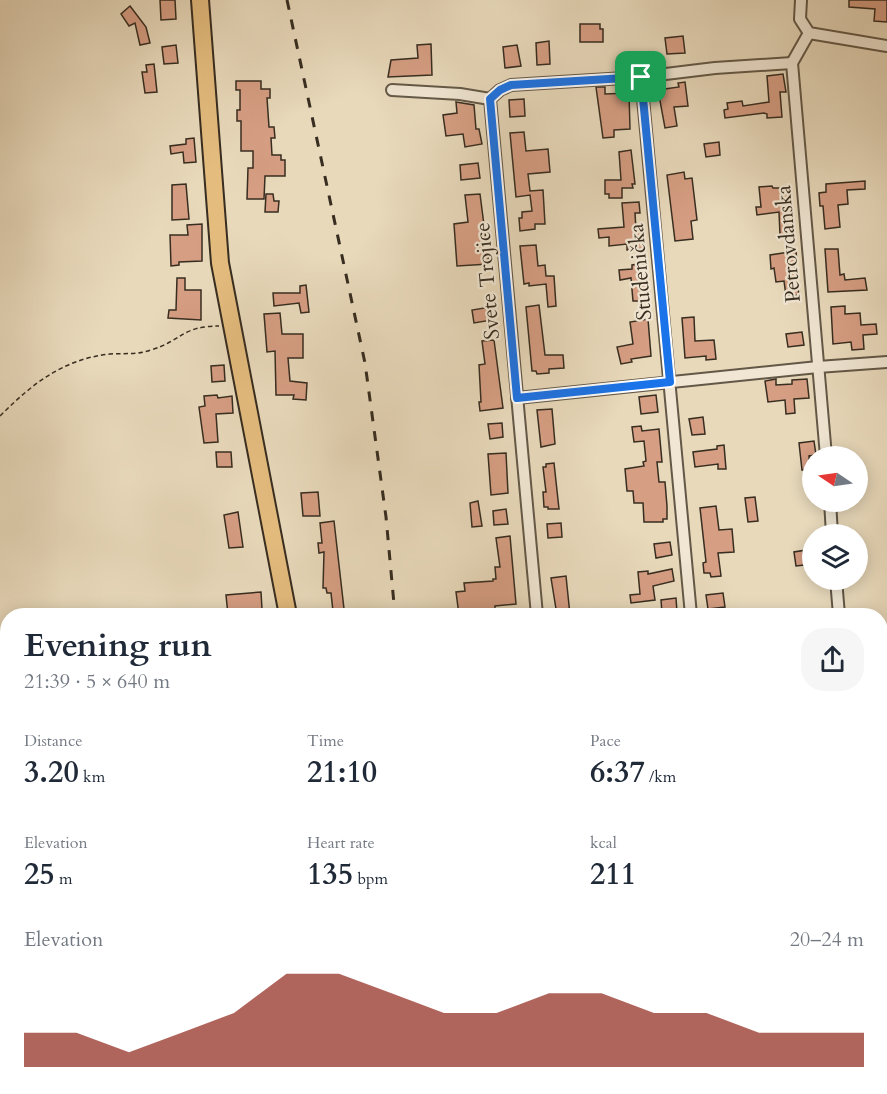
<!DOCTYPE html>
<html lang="en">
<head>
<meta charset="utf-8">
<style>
  body { margin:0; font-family:Cardo,serif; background:#f6f6f7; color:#1f2937; height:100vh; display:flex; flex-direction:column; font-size:22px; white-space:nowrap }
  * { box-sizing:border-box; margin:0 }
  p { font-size:20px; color:#747a83 }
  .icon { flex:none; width:33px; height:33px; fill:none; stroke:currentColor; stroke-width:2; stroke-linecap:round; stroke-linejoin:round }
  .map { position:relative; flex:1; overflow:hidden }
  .sheet { position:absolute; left:0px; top:608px; width:888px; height:488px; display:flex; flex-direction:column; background:#fff; border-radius:24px 24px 0 0; box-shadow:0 3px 15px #0003 }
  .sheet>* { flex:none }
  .needle { width:39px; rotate:283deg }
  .buttons { position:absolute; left:802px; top:446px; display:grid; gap:12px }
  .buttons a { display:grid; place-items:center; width:66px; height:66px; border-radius:50%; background:#fff; box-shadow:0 3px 15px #0003; font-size:30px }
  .pin { position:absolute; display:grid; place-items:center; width:51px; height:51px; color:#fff; margin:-26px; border-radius:12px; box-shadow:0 3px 9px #0006 }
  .round { display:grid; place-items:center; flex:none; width:63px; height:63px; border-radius:24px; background:#f6f6f7 }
  .headline { display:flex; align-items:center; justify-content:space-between; height:102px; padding:0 24px }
  h1 { font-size:33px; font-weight:700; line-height:45px }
  .metrics { display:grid; grid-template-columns:repeat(3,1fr); gap:9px; height:102px; padding:6px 24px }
  .metrics div { display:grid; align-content:center }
  .metrics b { font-size:30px; font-weight:700 }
  .metrics small { font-size:16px; font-weight:400 }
  .metrics p { font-size:16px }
  .chart { height:168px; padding:12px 24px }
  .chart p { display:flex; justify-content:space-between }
  .chart svg { width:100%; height:108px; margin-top:6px; fill:#8f2418; opacity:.7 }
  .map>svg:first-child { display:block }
  .green { fill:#b9be8e; stroke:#787657; stroke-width:1.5 }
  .building { fill:#d69e83; stroke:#372d20; stroke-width:1.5 }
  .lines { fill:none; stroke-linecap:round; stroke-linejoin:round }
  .minor-casing { stroke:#635847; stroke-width:14 }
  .primary-casing { stroke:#372d20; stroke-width:20 }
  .path { stroke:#372d20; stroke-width:1.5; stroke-dasharray:4.5 3; stroke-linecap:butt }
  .minor { stroke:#f0e6d3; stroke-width:10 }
  .primary { stroke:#e4bc7e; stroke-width:16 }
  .rail { stroke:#372d20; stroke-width:3; stroke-dasharray:10 10; stroke-linecap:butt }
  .route-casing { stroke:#fff; stroke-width:12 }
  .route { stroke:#1a73e8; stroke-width:8 }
  .labels { text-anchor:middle; stroke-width:4.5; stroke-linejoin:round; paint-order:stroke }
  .street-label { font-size:21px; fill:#372d20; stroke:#f0e6d3 }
</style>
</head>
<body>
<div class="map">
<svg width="887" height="1094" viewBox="0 0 887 1094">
  <rect width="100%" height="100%" fill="#e8d9bb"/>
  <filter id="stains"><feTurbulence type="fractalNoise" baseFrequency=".00333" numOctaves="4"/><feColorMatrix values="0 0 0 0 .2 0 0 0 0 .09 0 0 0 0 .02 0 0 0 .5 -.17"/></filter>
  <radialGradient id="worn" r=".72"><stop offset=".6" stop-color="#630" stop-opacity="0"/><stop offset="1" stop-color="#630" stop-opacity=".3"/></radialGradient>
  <g class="green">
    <polygon points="887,799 887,1094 864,1094 863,1088 880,1088 880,831"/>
    <polygon points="7,967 7,1009 0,1013 0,1094 0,970"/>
  </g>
  <g class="building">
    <polygon points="160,0 175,0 176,19 161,20"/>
    <polygon points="849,0 887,0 887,22 874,21 875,9 849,7"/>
    <polygon points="130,6 146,27 150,43 140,45 135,23 129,26 121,14"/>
    <polygon points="580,24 600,24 600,29 603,29 603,42 580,42"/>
    <polygon points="683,36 685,53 667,54 665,38"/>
    <polygon points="549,41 550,64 537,65 536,43"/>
    <polygon points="431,44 432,75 388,77 391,60 418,58 417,45"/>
    <polygon points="176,45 178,63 164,64 162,47"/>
    <polygon points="517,45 521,66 505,68 503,47"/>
    <polygon points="154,64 157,92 145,93 142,72 147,72 146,65"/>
    <polygon points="783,74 786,92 780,92 782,117 767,118 767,114 764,113 725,118 724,110 728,109 727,103 742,101 743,106 769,102 767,76"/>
    <polygon points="236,81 261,81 261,89 270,89 270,98 267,98 269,127 274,127 275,138 271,138 272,155 281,155 281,160 285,160 285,176 265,176 264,199 247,199 248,168 253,168 253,151 241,151 241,121 237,121 237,110 240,110 240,90 236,90"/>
    <polygon points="685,82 688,106 674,107 677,126 665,128 658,90 679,87 678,83"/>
    <polygon points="596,87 605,87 605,94 629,93 630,129 614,130 614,137 603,138"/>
    <polygon points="524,99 525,116 510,117 509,100"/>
    <polygon points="456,102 474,105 476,129 479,129 482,144 465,147 463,134 446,136 443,115 457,113"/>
    <polygon points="524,132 526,151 548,149 550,172 528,174 530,191 543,190 545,224 535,224 535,229 520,231 519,218 522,218 522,212 532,211 530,195 516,197 510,133"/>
    <polygon points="194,138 196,162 184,163 183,152 171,154 170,146 186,144 186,139"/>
    <polygon points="719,142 720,155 706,157 704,144"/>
    <polygon points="631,150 635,184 632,184 633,188 622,188 622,198 609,198 609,194 605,194 605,180 621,180 619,152"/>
    <polygon points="478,163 480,178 461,180 460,165"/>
    <polygon points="684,172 685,179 692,178 697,220 691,221 693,239 675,241 667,175"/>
    <polygon points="865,181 865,189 847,190 848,204 838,205 840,227 825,229 823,206 820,206 819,193 826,192 826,184"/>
    <polygon points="186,184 189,219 172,220 172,185"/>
    <polygon points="772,186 773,188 790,188 791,202 787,201 787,222 794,222 794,234 780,235 779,212 757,215 756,207 761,207 759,187"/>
    <polygon points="266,194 273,194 274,201 279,201 278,212 265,212"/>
    <polygon points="480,194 489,264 457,266 454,224 468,222 465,195"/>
    <polygon points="639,202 640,213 635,213 636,230 641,229 643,249 627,250 627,244 609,246 609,237 599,238 598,229 624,227 622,203"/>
    <polygon points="202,224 202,261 179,262 179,265 171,266 170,235 188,235 187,225"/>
    <polygon points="536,245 538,266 545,265 546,276 554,276 556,306 548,307 546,284 529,286 529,283 524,284 520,246"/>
    <polygon points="825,249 838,249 840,275 844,274 845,280 865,278 867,290 828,292"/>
    <polygon points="796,251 797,263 794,264 799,295 786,296 784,281 776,282 774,268 771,269 770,255"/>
    <polygon points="645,263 646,301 633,301 631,278 620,280 619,270 632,269 632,265"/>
    <polygon points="177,278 185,278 185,290 201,290 201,320 168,318 169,310 176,310"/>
    <polygon points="306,285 309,312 301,313 299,303 274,306 273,293 300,293 300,286"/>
    <polygon points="539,305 545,355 563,355 564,368 549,369 549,373 537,374 536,371 532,371 526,307"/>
    <polygon points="845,306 845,314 860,313 861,325 876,324 877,334 863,335 864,349 852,350 851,342 833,344 831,307"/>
    <polygon points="490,307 492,320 474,323 472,310"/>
    <polygon points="280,313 282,334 303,334 303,358 288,358 290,381 307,383 306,400 293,399 294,395 276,395 275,351 267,352 264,314"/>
    <polygon points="694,317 695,341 714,340 716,359 706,360 706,356 685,358 682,318"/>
    <polygon points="648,319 651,356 631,359 632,362 621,364 617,347 633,344 630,322"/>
    <polygon points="802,332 804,345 788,347 786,334"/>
    <polygon points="494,340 503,408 480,411 479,402 481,402 479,365 485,364 482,341"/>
    <polygon points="224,365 225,381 212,382 211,366"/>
    <polygon points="776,379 776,385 792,384 792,380 807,379 809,398 794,399 795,413 786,414 785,400 768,402 765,381"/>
    <polygon points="217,395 218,398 232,396 233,413 216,414 218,442 204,443 199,407 205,406 204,396"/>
    <polygon points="656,395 658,412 641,414 639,397"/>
    <polygon points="552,409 555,444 541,447 537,410"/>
    <polygon points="703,417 705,434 692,435 689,419"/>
    <polygon points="502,423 503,437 490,439 488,424"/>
    <polygon points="641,426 642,431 659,429 662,462 657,462 659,482 665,482 667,506 667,519 663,519 663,522 644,522 643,503 634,503 633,491 627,491 625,469 644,466 643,462 646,461 644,441 634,442 632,427"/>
    <polygon points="814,441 816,455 809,456 810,470 802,470 799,443"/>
    <polygon points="724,445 726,469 718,469 718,464 695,467 693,452 717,449 717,446"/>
    <polygon points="216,452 231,452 232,467 217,467"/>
    <polygon points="506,453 508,493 491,495 488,454"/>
    <polygon points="554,463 559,509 548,509 548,507 544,507 543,492 546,492 543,467 546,467 546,464"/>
    <polygon points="318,492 320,516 303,516 301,493"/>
    <polygon points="755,497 758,521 748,522 745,498"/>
    <polygon points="478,501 482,526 472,527 470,503"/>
    <polygon points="716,506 719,530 732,529 734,552 718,553 721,576 711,577 710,573 704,573 703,563 706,562 700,508"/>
    <polygon points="506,509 508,524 494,525 493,511"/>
    <polygon points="238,512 243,547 229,548 224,515"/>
    <polygon points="334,521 344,609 333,611 331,593 327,593 326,588 323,588 324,552 319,553 318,543 322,543 320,523"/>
    <polygon points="561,523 562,537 548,538 547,524"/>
    <polygon points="510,536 516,604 495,606 495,615 459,615 456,592 465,591 464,583 493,581 493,579 496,579 495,567 500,567 496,538"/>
    <polygon points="670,542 672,555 656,558 654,544"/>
    <polygon points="813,549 813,564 796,566 794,552"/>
    <polygon points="672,569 674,581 653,586 655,600 631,603 630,595 640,594 638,572 648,571 648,574"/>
    <polygon points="566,576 570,615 557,615 551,578"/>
    <polygon points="261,592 262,609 236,611 236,615 228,615 226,595"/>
    <polygon points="723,593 725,607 708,609 706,595"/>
    <polygon points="676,598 677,612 662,613 661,600"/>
  </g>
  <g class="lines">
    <g class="minor-casing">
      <g id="minor">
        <polyline points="801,0 800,19 809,33 887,46"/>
        <polyline points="809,33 792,63 826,456"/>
        <polyline points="392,90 460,94 490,99"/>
        <polyline points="517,398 818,367 887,362"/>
        <polyline points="830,501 832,534"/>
        <polyline points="836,579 839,615"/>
        <polyline points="537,615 490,99 500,90 511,85 641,77"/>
        <polyline points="691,615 641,77 715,68 792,63"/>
        <polyline points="384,1088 385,1094"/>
        <polyline points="581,1088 582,1094"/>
        <polyline points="736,1088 737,1094"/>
      </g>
    </g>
    <g class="primary-casing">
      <g id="primary">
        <polyline points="200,0 220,263 288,615"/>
        <polyline points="360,1088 360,1094"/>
      </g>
    </g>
    <path class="path" d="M0,416c32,-32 63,-57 110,-62 14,-1 27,1 41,-4 30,-9 31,-24 68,-24"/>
    <use href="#minor" class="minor"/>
    <use href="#primary" class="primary"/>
    <g class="rail">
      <polyline points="287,0 365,363 386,517 395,615"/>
      <polyline points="435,1088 435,1094"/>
    </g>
  </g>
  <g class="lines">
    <g class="route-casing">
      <polygon id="route" points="641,77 670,382 517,398 490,99 500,90 511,85"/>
    </g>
    <use href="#route" class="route"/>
  </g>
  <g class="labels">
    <g class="street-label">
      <text transform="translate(788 244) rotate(-95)" y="7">Petrovdanska</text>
      <text transform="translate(640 272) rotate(-95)" y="7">Studenička</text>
      <text transform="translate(487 281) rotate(-95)" y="7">Svete Trojice</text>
    </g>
  </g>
  <rect width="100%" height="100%" filter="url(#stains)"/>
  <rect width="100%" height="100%" fill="url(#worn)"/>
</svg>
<div class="buttons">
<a><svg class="needle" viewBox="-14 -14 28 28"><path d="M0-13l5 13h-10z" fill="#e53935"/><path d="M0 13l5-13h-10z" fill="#747a83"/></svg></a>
<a><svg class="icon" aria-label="layers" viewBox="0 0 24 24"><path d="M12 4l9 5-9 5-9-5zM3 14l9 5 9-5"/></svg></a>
</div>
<div class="pin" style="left:641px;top:77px;background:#1e9e55"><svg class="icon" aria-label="arrive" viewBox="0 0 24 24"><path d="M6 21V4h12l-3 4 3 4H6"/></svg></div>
<section class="sheet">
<div class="headline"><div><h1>Evening run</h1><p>21:39 · 5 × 640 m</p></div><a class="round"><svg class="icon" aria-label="share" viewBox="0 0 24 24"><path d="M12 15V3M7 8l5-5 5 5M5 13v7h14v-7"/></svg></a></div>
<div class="metrics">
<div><p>Distance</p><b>3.20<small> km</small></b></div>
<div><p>Time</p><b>21:10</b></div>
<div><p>Pace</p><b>6:37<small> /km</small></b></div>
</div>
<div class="metrics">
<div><p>Elevation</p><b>25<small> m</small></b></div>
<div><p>Heart rate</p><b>135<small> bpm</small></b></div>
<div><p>kcal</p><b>211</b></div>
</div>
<div class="chart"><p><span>Elevation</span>20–24 m</p>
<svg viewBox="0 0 160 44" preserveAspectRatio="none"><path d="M0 44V30L10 30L20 38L30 30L40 22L50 6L60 6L70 14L80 22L90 22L100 14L110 14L120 22L130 22L140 30L150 30L160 30V44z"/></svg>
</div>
</section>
</div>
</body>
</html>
